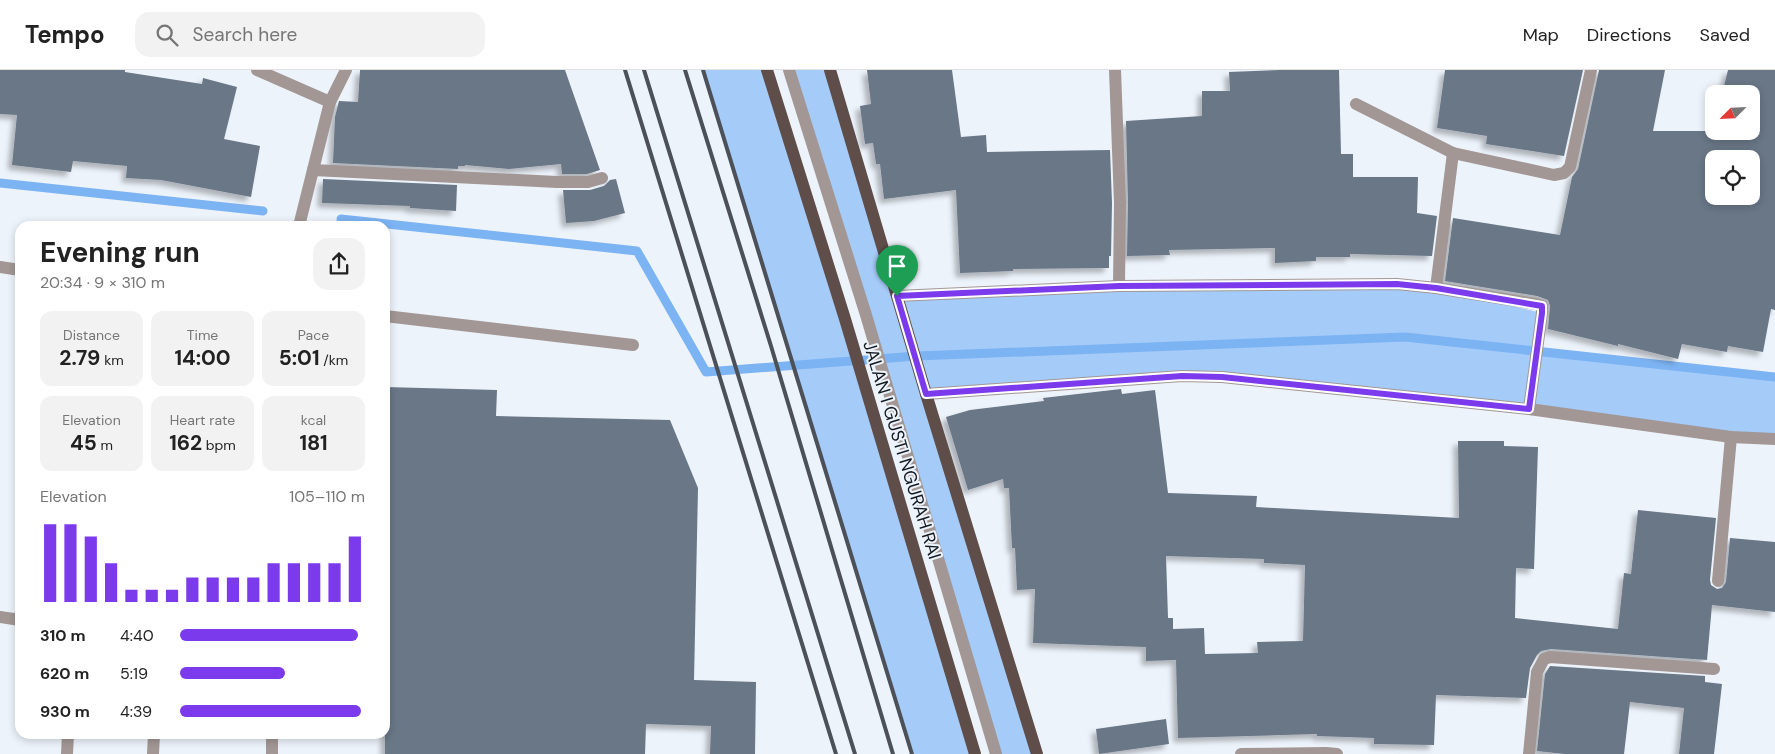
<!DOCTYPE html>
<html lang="en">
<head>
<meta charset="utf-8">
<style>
  body { margin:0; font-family:"DM Sans",sans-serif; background:#f2f2f2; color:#222; height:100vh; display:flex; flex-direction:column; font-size:19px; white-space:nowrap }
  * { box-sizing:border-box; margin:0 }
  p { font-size:16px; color:#767676 }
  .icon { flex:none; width:28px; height:28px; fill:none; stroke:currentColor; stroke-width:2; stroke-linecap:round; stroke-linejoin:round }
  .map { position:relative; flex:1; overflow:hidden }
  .sheet { position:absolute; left:15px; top:151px; width:375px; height:518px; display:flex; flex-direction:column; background:#fff; border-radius:15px; box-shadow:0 2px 8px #0003 }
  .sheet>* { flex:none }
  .needle { width:32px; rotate:246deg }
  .controls { position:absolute; left:1705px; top:15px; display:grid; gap:10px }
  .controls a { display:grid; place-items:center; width:55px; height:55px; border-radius:10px; background:#fff; box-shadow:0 2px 8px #0003; font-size:25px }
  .pin { position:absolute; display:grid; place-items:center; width:42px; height:42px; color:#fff; margin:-51px -21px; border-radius:50% 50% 50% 0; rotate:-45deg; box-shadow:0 0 5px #0007 }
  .pin .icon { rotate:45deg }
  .round { display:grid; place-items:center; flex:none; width:52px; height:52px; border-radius:15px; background:#f2f2f2 }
  .summary { display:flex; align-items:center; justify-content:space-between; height:85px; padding:0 25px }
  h1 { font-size:28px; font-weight:700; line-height:38px }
  .figures { display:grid; grid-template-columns:repeat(3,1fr); gap:8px; height:85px; padding:5px 25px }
  .figures div { display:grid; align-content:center; border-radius:12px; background:#f2f2f2; text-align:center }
  .figures b { font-size:21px; font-weight:700 }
  .figures small { font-size:14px; font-weight:400 }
  .figures p { font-size:14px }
  .chart { height:140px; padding:10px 25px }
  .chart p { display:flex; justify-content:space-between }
  .chart svg { width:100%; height:90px; margin-top:5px; stroke:#7c3aed; stroke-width:6 }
  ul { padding:0 25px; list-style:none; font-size:16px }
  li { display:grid; grid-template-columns:80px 60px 1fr; align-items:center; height:38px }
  li i { height:12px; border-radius:6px; background:#7c3aed }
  header { display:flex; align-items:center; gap:30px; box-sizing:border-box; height:70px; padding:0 25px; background:#fff; border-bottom:1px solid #e0e0e0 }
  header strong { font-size:24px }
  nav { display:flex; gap:28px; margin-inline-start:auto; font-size:18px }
  .search { width:350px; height:45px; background:#f2f2f2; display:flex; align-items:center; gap:12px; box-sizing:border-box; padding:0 18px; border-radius:15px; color:#767676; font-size:19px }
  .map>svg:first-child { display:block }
  .green { fill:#a5cbf9 }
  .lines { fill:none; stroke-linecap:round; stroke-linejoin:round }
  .stream { stroke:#7cb3f3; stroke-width:9 }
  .building { fill:#697787; fill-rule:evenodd; filter:url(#shadow) }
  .lane { stroke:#a29794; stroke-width:12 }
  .street { stroke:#a29794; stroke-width:12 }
  .primary { stroke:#5f4d49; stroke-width:12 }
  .rail { stroke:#4c5159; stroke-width:4 }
  .route-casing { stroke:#fff; stroke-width:10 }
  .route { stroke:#7c3aed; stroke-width:6 }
  .labels { text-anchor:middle; stroke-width:4; stroke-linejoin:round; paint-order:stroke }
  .street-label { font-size:18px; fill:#151a21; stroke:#edf3fb }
</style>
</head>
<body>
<header>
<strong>Tempo</strong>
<div class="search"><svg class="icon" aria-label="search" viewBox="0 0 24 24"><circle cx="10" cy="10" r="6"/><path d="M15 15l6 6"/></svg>Search here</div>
<nav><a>Map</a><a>Directions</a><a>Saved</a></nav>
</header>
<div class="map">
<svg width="1775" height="684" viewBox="0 0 1775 684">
  <defs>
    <filter id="shadow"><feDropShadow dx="-4.5" dy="4.5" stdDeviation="2.5" flood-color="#0004"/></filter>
  </defs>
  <rect width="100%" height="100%" fill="#edf3fb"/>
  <g class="green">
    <polygon points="703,0 767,0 975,684 914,684"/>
    <polygon points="788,0 830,0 897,226 1119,216 1436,218 1542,243 1537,282 1775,307 1775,369 1212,307 926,324 1037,684 996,684"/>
  </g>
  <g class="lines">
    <g class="stream">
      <polyline points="0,113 263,141"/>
      <polyline points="341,149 637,181 706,302 917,286 1405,267 1775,307"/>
    </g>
  </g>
  <g class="building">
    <polygon points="0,0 125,0 125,2 202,14 203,8 237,17 224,69 260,76 251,127 161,110 126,108 127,96 73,91 71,102 12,95 17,45 0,44"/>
    <polygon points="360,0 565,0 600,100 587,104 562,104 561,94 509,99 465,95 465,96 458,96 458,99 333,93 335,47 339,31 358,32"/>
    <polygon points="867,0 952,0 961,67 986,65 987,82 1110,80 1112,133 1111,186 1109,186 1109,198 1013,199 1013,201 960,203 956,120 884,129 880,94 876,94 873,73 865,74 860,36 871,34"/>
    <polygon points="1280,0 1339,0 1341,84 1353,84 1353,107 1418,107 1417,143 1437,146 1432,186 1350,184 1350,187 1316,187 1316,191 1275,193 1275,178 1169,180 1170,185 1127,186 1128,133 1126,51 1202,46 1202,21 1230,21 1229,2"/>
    <polygon points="1445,0 1583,0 1564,86 1486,74 1487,66 1437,58"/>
    <path d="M1599,0h66l-12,61h98v-37h-29l6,-24h47v240l-4,-1 -8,43 -35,-6 -1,6 -45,-8 -4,15 -60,-15v2l-70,-17 2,-23 -2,-6 -11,-4 -92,-15 8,-63 107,17 12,-58 6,-8zM1714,89h37v37h-37z"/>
    <polygon points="323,109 457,115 456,141 410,138 410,136 322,133"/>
    <polygon points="616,109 625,143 594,151 566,153 563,120 590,120 604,116 610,110"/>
    <polygon points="385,317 497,320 496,346 670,350 698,418 694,610 756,612 755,684 710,684 711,656 646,654 645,684 385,684"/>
    <path d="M1121,319l1,5 33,-4 13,103 89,3 -1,11 203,11 -1,-77h46v5l34,1 -4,122 -18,-1 -1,50 103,11 6,-56 7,1 7,-64 78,8 -6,62 1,5 6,4 5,-1 4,-6 4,-44 45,4v70l-63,-7 -5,55 -156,-11 -10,2 -4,4 -7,13 -4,30 -90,-3 -2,50 -60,-1v-6l-57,-2v-2l-139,4 -2,-78 -30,1v-14l-113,-4 2,-54 -18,1 -2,-42h-3l-3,-60h-5l-1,-9 -35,11 -22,-73 24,-7 74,-9 -1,-3zM1166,486l98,3v4l41,2 -2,76 -46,1 1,11 -53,1 -1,-26 -31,1v-11h-5z"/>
    <polygon points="1550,596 1705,606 1705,612 1722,614 1714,684 1679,684 1684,638 1630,632 1624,684 1565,684 1537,681 1545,604"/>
    <polygon points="1166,649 1169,674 1099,684 1096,659"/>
  </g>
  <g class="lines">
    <g class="lane">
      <polyline points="789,0 866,245 996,684"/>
      <polyline points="385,246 633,275"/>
      <polyline points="0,547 20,550"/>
      <polyline points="67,684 68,664"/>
    </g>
    <g class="street">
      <polyline points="257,0 330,32"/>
      <polyline points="1115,0 1120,133 1119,216"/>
      <polyline points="1356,34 1453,83"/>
      <polyline points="313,100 557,112 588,112 602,108"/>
      <polyline points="299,156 330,32 346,0"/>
      <polyline points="0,197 20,200"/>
      <polyline points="1436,218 1453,83 1554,105 1564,103 1570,97 1591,0"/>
      <polyline points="897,226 1119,216 1397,214 1436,218 1536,234 1542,236 1542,243 1529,339"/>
      <polyline points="926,324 1182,306 1222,307 1529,339 1731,367 1775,369"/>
      <polyline points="1718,511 1731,367"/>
      <polyline points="153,684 154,664"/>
      <polyline points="272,684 272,664"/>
      <polyline points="1241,684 1326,683 1337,684"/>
      <polyline points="1529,684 1537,602 1544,589 1550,587 1714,599"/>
    </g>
    <g class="primary">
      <polyline points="767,0 845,249 975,684"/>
      <polyline points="830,0 926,324 1037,684"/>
    </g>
    <g class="rail">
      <polyline points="625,0 836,684"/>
      <polyline points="644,0 855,684"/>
      <polyline points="685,0 771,276 893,684"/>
      <polyline points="703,0 912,684"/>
    </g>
  </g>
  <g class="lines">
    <g class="route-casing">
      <polygon id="route" points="1397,214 1436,218 1542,236 1542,243 1529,339 1222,307 1182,306 926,324 897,226 1119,216"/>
    </g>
    <use href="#route" class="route"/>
  </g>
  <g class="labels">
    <g class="street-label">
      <text transform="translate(902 380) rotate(73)" y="6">JALAN I GUSTI NGURAH RAI</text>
    </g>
  </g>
</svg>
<div class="controls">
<a><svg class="needle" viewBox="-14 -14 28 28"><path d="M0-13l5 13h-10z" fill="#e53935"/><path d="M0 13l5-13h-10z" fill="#767676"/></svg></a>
<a><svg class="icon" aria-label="locate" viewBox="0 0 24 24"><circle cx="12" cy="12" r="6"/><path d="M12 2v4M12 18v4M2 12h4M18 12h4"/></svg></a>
</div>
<div class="pin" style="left:897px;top:226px;background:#1e9e55"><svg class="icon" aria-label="arrive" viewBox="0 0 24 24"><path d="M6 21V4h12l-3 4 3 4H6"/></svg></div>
<section class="sheet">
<div class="summary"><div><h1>Evening run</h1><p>20:34 · 9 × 310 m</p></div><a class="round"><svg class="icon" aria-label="share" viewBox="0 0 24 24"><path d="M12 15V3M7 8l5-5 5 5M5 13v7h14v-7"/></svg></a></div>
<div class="figures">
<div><p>Distance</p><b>2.79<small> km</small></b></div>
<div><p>Time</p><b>14:00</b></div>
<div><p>Pace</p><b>5:01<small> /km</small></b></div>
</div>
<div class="figures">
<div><p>Elevation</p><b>45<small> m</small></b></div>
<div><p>Heart rate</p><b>162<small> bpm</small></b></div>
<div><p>kcal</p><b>181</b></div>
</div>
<div class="chart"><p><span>Elevation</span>105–110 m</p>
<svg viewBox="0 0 160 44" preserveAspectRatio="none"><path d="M5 44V6M15 44V6M25 44V12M35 44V25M45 44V38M55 44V38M65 44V38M75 44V32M85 44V32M95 44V32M105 44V32M115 44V25M125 44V25M135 44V25M145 44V25M155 44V12"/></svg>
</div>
<ul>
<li><b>310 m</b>4:40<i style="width:96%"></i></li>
<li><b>620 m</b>5:19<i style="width:57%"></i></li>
<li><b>930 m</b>4:39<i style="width:98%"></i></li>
</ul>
</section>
</div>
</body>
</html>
